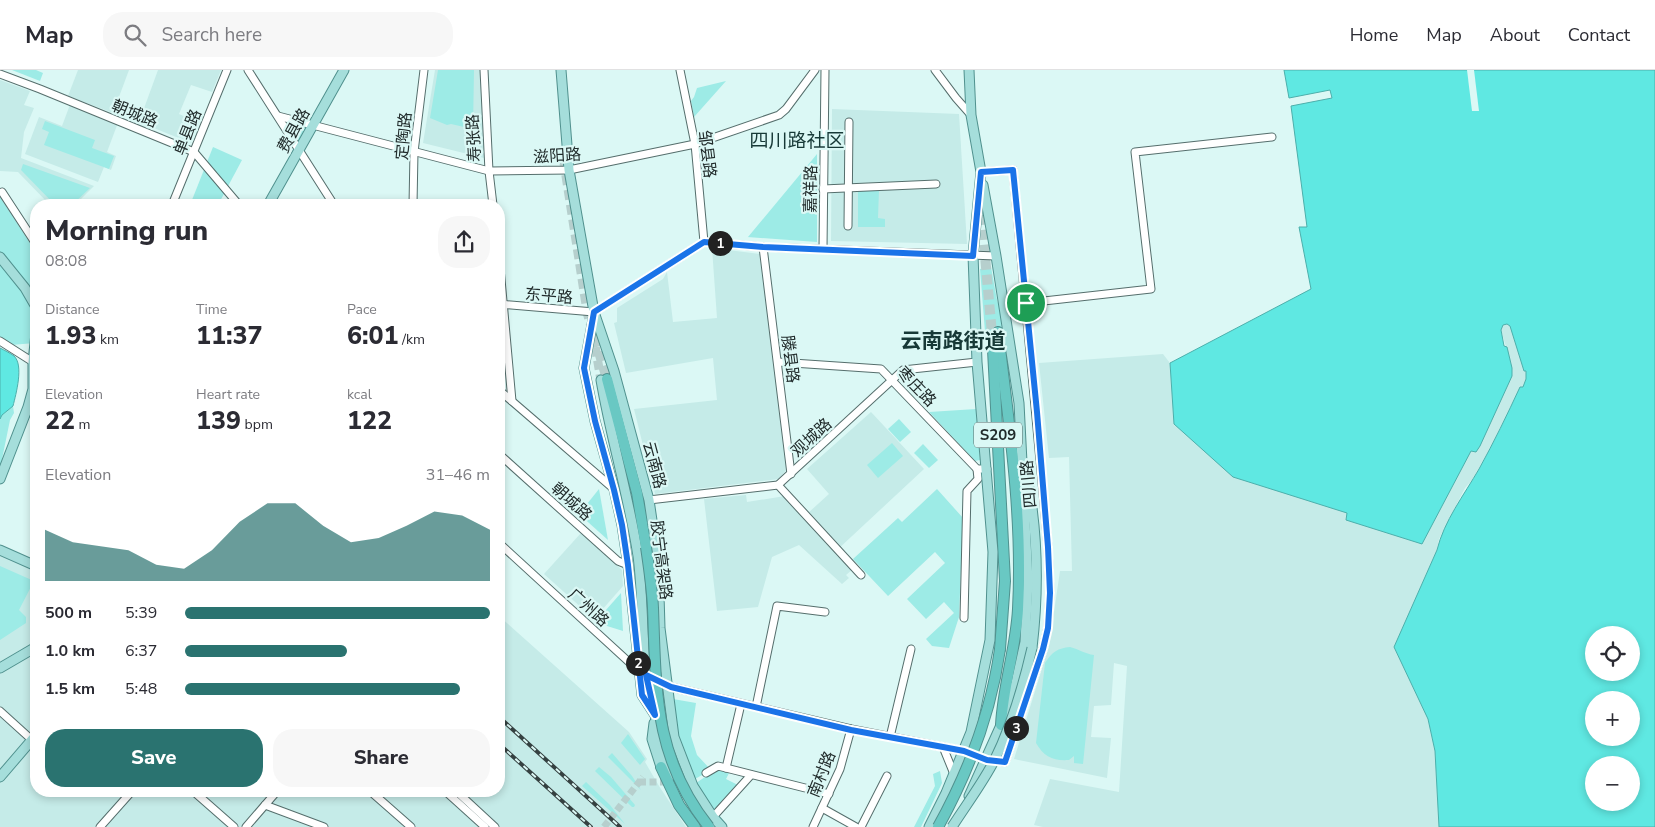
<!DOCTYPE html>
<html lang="en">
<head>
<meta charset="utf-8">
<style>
  body { margin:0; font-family:"Nunito Sans","Noto Sans SC",sans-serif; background:#f7f7f7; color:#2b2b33; height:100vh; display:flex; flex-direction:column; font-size:19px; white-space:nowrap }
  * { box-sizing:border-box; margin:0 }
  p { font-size:16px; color:#7c7c81 }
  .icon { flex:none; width:28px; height:28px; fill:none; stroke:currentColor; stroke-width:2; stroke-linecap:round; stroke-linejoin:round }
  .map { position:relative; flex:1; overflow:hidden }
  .drawer { position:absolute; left:30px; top:129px; width:475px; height:598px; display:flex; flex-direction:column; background:#fff; border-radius:20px; box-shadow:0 2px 8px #0003 }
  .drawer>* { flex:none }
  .buttons { position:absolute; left:1585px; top:556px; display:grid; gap:10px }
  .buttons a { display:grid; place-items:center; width:55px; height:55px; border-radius:50%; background:#fff; box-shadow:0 2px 8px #0003; font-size:25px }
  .pin { position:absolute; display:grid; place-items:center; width:42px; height:42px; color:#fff; margin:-21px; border:2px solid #fff; border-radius:50%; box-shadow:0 1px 5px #0007 }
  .km { position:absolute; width:25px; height:25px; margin:-12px; border-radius:50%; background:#222; color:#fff; font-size:14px; line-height:25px; text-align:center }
  .round { display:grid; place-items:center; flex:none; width:52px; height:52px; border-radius:20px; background:#f7f7f7 }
  .headline { display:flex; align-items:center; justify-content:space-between; height:85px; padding:0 15px }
  h1 { font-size:28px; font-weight:800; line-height:38px }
  .stats { display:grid; grid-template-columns:repeat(3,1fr); gap:8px; height:85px; padding:5px 15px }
  .stats div { display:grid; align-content:center }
  .stats b { font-size:25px; font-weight:800 }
  .stats small { font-size:14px; font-weight:400 }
  .stats p { font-size:14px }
  .chart { height:140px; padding:10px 15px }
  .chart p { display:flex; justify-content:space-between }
  .chart svg { width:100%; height:90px; margin-top:5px; fill:#2a7370; opacity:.7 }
  .button { display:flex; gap:10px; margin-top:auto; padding:10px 15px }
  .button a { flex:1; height:58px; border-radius:20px; background:#2a7370; color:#fff; font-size:20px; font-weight:800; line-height:58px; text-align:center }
  .button a+a { background:#f7f7f7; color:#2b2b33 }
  ul { padding:0 15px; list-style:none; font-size:16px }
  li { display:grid; grid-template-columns:80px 60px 1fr; align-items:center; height:38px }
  li i { height:12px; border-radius:6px; background:#2a7370 }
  header { display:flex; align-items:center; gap:30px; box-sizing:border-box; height:70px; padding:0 25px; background:#fff; border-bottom:1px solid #e1e1e2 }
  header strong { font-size:24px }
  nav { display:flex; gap:28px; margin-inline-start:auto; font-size:18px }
  .search { width:350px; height:45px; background:#f7f7f7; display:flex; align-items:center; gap:12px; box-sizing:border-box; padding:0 18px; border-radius:20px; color:#7c7c81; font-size:19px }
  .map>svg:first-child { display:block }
  .built { fill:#c5ebe8 }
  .green { fill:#9debe6 }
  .water { fill:#5fe8e2; stroke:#4cafab; fill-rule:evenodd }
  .pier { fill:#dbf8f5 }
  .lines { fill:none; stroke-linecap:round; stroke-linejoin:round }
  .minor-tunnel { stroke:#b6cfcd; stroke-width:7; stroke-dasharray:7 3.5; stroke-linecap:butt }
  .major-tunnel { stroke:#b6cfcd; stroke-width:9; stroke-dasharray:9 4.5; stroke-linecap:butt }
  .highway-tunnel { stroke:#b6cfcd; stroke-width:10; stroke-dasharray:10 5; stroke-linecap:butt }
  .minor-casing { stroke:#556e6c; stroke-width:9 }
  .major-casing { stroke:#50918e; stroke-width:11 }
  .highway-casing { stroke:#50918e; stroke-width:12 }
  .minor { stroke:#fff; stroke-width:7 }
  .major { stroke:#a5dedb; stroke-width:9 }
  .highway { stroke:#69c8c3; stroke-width:10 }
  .rail-casing { stroke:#354141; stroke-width:4 }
  .rail { stroke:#dbf8f5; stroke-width:2; stroke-dasharray:5.5; stroke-linecap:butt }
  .major-bridge-casing { stroke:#50918e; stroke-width:11; stroke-linecap:butt }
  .highway-bridge-casing { stroke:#50918e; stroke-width:12; stroke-linecap:butt }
  .major-bridge { stroke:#a5dedb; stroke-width:9 }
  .highway-bridge { stroke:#69c8c3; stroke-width:10 }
  .route-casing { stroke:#fff; stroke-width:10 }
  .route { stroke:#1a73e8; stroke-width:6 }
  .labels { text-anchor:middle; stroke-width:4.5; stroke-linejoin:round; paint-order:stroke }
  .shield { fill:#dbf8f5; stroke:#596868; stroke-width:1 }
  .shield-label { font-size:15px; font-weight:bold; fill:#212b2b }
  .street-label { font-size:16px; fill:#212b2b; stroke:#dbf8f5 }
  .quarter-label { font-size:19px; fill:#173937; stroke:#dbf8f5 }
  .district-label { font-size:21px; font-weight:bold; fill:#173937; stroke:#dbf8f5 }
</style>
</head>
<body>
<header>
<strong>Map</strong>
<div class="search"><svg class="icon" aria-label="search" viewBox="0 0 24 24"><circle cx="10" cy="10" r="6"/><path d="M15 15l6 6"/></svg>Search here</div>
<nav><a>Home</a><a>Map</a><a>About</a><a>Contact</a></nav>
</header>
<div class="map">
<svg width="1655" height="757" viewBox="0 0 1655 757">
  <rect width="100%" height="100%" fill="#dbf8f5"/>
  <g class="built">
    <polygon points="78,0 129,0 113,43 68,26"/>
    <polygon points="158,0 221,0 212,22 191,15 179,44 199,53 191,73 139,52"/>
    <polygon points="435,0 485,0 488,89 423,73"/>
    <polygon points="0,10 30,21 24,35 34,38 24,62 21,88 94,116 75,135 50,135 18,102 0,101"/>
    <polygon points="71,32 119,50 107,82 116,86 111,100 104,97 98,112 25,84 39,47 62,56"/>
    <polygon points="832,39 959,44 967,174 831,171"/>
    <polygon points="712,178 760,184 787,399 779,409 655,424 634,339 717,330 713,288 626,303 614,253 617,252 617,238 663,209 667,202 673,252 717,248"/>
    <polygon points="1505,254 1509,254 1511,257 1524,301 1526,301 1526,309 1523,318 1520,317 1493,373 1472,410 1465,418 1439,469 1437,480 1395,577 1428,649 1435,681 1439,757 1043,757 1034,755 1050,709 1119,722 1127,596 1114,593 1111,635 1094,636 1091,667 1111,668 1107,708 1014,689 1049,576 1060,501 1072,501 1069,387 1049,388 1039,293 1163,284 1170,293 1174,355 1348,443 1346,450 1506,277 1501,260 1502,256"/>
    <polygon points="871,342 924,399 837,480 807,444 829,424 807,399"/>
    <polygon points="746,425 747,432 785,426 853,499 846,505 849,508 842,514 799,475 772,487 758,537 717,541 704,429"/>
    <polygon points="581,463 622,500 623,516 594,549 544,504"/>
    <polygon points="0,480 36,494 36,720 499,720 499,546 629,662 647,689 645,692 659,716 686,757 0,757"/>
  </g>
  <g class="green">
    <polygon points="12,0 36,0 43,3 40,11"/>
    <polygon points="438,0 474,0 473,59 451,54 447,55 430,48"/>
    <polygon points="726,11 694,47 691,31 694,27 697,18"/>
    <polygon points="282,49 309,58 299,77"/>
    <polygon points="45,51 95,70 92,78 114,86 109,99 44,75 49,62 42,59"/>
    <polygon points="213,77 242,90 218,135 190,135"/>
    <polygon points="817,84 817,172 747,167 748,167"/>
    <polygon points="23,94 90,118 72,135 55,135 21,100"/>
    <polygon points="858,120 879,120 878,148 885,149 885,157 858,157"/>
    <polygon points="0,127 36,182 35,273 11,275 0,270"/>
    <polygon points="991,197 997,230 1000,239 1002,260 985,262 980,199"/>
    <polygon points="13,336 14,343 10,350 0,399 0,349 2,345"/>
    <polygon points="976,339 980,390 975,391 929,342"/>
    <polygon points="899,349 911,362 900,372 888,359"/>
    <polygon points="892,373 903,386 878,408 867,395"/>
    <polygon points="923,374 938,390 929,398 914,383"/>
    <polygon points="599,419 608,470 579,444"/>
    <polygon points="937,419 963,448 959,547 949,578 932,576 926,569 954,543 944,532 926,549 907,529 945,493 935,482 888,526 853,489 898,448 902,452"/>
    <polygon points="0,496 34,511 19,540 26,547 26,553 0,570"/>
    <polygon points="621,523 623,561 607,556 598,549"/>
    <path d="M1070,577c9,2 15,7 24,8l-11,109 -9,-1v-7l-5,4c-16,1 -25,-3 -33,-17l9,-80c7,-11 13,-15 25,-16z"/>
    <polygon points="673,629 696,633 691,666 697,685 711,700 695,709 677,665"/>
    <polygon points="628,664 645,689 640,695 621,673"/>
    <polygon points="612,683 632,706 641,720 608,687"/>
    <polygon points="599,697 611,707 635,735 634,737 632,737 595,701"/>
    <polygon points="717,699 729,703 726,709 738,715 715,740 696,713"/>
    <polygon points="940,701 942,713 921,757 914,757 935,716 933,704"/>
    <polygon points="586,712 610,735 625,754 582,716"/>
  </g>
  <g class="water">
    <path d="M1284,0h371v757h-216l-4,-76 -7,-32 -34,-72 43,-97c7,-29 27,-55 42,-81 15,-27 28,-54 41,-82h3l3,-8v-8h-2l-14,-45 -3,-2 -4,1 -2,5 3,16 3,1 5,21v8l-32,70 -4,6 -5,-1 -49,93 -76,-24 1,-7 -114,-36 -59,-53 -4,-61 141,-74 -12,-62h8l-16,-121 41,-8 -2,-8 -41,8zM1594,565h37v37h-37zM1594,630h37v38h-37zM1594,695h37v37h-37z"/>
    <path d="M0,278c4,2 10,5 14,8 10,9 2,38 -1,50l-11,9 -2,4z"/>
  </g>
  <polygon class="pier" points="1467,0 1474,0 1479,41 1472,41"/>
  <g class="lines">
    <g class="minor-tunnel">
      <polyline points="639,712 684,712"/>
      <polyline points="604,757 643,707"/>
    </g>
    <polyline class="major-tunnel" points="593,264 601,310"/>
    <g class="highway-tunnel">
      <polyline points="564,90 588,244 607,309"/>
      <polyline points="980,130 992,264"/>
    </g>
    <g class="minor-casing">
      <g id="minor">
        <polyline points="248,0 334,135"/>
        <polyline points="484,0 489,101 493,135"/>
        <polyline points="680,0 695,74 704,172"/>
        <polyline points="935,0 956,28 971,45"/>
        <polyline points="0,4 40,19 194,82 239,135"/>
        <polyline points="278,46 489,101 569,100 695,74 779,45 786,39 815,0"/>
        <polyline points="823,119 936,114"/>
        <polyline points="2,122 36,174"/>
        <polyline points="172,135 227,0"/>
        <polyline points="413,135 414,82 424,0"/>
        <polyline points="848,156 849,52"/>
        <polyline points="763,177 791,404"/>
        <polyline points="823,179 825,0"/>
        <polyline points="499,187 512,331"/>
        <polyline points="1026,233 1151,219 1135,82 1272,67"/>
        <polyline points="499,234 594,242 704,172 763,177 996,186"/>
        <polyline points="0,271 33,292"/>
        <polyline points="778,292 881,299 977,399 987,399"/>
        <polyline points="499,320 614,419"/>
        <polyline points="499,384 618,491 628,495"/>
        <polyline points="778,415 861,505"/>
        <polyline points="649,430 778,415 903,300 977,292"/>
        <polyline points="499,473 630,593 642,603"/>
        <polyline points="964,548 967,421 978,409 977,399"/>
        <polyline points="665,614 671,617 851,659 943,677 963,681 987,690 1005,692 1043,579 1048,557 1050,523 1048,477 1013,100 981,102"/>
        <polyline points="756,637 777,536 825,542"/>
        <polyline points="0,641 32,670"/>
        <polyline points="890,667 911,579"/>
        <polyline points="943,677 954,704"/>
        <polyline points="726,698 741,634"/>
        <polyline points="706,703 718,696 829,724"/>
        <polyline points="192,720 234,757"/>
        <polyline points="369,720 411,757"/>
        <polyline points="444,720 485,757"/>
        <polyline points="455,720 495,757"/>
        <polyline points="265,735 324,757"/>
        <polyline points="822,738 856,757"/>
        <polyline points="713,747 751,705"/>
        <polyline points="100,757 133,720"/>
        <polyline points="246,757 278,720"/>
        <polyline points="813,757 840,699 851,659"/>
        <polyline points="861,757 887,706"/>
      </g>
    </g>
    <g class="major-casing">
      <g id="major">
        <polyline points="561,0 569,100 594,242 614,301 649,430 658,491 660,558 674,667 693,716 713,747 722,757"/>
        <polyline points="268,135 344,0"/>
        <polyline points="0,187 25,218 36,237"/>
        <polyline points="594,244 584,298 595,351 614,419 622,455 628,495 642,625 655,645 665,688 673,705"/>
        <path d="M601,310c10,59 28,117 37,176 5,39 4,79 8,118 1,11 5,23 7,34"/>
        <path d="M1026,402c12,58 13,117 6,176"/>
        <polyline points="0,409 28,337 33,319 33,292 36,263"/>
        <polyline points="0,480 36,496"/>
        <polyline points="0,598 36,577"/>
        <polyline points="654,653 652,669 661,697"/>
        <polyline points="0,707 36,665"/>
        <polyline points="969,726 1001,655 1016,613 1025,572 1028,511 1019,333 996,186 983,115"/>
        <polyline points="929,757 946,723 971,662 990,570 993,482 977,292 973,185 981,102 971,45 969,0"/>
      </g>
    </g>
    <g class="highway-casing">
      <g id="highway">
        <path d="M998,262c11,92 25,185 20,277 -2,39 -15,77 -17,116"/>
        <polyline points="993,280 1005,511 1000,579"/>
        <polyline points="607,309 637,423 646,477"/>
        <polyline points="661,697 679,735 695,757"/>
      </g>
    </g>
    <use href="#minor" class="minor"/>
    <use href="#major" class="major"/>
    <use href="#highway" class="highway"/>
    <g class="rail-casing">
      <g id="rail">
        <polyline points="499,647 620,757"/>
        <polyline points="499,674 591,757"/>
      </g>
    </g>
    <use href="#rail" class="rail"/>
    <g class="major-bridge-casing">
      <path id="major-bridge" d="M952,757c14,-22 30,-43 42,-66 18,-36 29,-74 38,-113"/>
    </g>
    <g class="highway-bridge-casing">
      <g id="highway-bridge">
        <path d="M646,477c3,20 6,40 7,61 3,83 1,150 56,219"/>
        <path d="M938,757c31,-56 53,-114 62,-178"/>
      </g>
    </g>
    <use href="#major-bridge" class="major-bridge"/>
    <use href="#highway-bridge" class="highway-bridge"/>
  </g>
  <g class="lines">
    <g class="route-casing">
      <polygon id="route" points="1013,100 1037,342 1048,477 1050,523 1048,558 1043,579 1005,692 987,690 964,681 943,677 851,660 671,617 646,605 655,645 642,625 628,495 622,455 614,420 595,351 584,298 594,242 704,172 763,177 973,186 981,102"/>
    </g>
    <use href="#route" class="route"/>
  </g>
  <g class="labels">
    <rect class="shield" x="974" y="352.5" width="48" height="25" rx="4"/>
    <g class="shield-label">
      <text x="998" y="370">S209</text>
    </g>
    <g class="street-label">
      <text transform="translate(135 43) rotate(22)" y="6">朝城路</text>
      <text transform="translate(293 60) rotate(-61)" y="6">费县路</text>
      <text transform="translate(187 62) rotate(-68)" y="6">单县路</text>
      <text transform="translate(403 66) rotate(-85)" y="6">定陶路</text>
      <text transform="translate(473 68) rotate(-93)" y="6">寿张路</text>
      <text transform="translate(708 84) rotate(83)" y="6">邹县路</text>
      <text transform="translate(557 85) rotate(-4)" y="6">滋阳路</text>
      <text transform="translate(810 119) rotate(-89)" y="6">嘉祥路</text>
      <text transform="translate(549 225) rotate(5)" y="6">东平路</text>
      <text transform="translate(791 289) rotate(83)" y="6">滕县路</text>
      <text transform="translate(917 316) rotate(46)" y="6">枣庄路</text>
      <text transform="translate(811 367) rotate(-43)" y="6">观城路</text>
      <text transform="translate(655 395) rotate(75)" y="6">云南路</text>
      <text transform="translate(1028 414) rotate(-95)" y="6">四川路</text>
      <text transform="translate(572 431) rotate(42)" y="6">朝城路</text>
      <text transform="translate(662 490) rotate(83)" y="6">胶宁高架路</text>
      <text transform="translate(589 537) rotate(42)" y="6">广州路</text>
      <text transform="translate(821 704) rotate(-68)" y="6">南村路</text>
    </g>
    <g class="quarter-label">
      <text x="797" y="77">四川路社区</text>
    </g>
    <g class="district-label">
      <text x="953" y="278">云南路街道</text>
    </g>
  </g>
</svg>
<div class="buttons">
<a><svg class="icon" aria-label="locate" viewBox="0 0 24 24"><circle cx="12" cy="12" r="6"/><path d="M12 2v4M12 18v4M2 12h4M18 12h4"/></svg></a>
<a>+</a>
<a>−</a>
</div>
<div class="pin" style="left:1026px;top:233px;background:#1e9e55"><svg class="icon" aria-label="arrive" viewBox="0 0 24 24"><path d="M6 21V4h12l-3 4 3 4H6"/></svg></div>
<b class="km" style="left:720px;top:173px">1</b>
<b class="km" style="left:638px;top:593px">2</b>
<b class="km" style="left:1016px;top:658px">3</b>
<section class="drawer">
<div class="headline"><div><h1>Morning run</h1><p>08:08</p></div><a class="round"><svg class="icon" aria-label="share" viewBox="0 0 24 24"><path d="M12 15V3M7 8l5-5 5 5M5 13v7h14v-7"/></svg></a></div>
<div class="stats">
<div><p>Distance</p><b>1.93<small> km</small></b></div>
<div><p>Time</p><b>11:37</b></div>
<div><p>Pace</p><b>6:01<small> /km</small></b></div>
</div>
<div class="stats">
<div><p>Elevation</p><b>22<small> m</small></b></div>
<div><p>Heart rate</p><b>139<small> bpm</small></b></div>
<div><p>kcal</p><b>122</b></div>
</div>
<div class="chart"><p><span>Elevation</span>31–46 m</p>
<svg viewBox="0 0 160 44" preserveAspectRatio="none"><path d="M0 44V19L10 25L20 27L30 29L40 36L50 38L60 29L70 15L80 6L90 6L100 17L110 25L120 23L130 17L140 10L150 12L160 19V44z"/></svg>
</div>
<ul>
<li><b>500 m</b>5:39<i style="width:100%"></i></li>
<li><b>1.0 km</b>6:37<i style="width:53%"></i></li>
<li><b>1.5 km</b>5:48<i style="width:90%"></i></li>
</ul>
<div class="button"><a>Save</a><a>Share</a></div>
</section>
</div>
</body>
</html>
